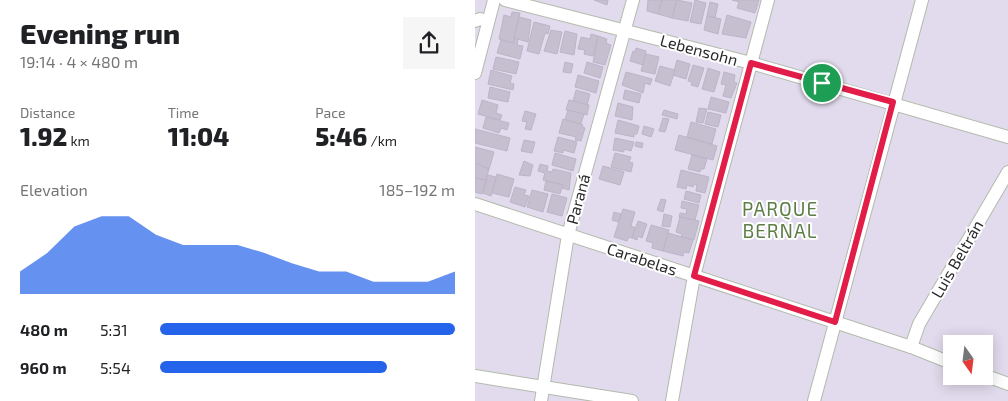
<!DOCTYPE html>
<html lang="en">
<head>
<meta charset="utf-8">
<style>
  body { margin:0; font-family:"Exo 2",sans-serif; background:#f6f6f6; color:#202124; height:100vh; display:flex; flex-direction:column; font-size:19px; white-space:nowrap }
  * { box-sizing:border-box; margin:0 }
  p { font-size:16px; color:#757577 }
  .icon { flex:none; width:28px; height:28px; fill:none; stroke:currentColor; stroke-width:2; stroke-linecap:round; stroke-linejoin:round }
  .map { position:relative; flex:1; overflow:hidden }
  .sheet { display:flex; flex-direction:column; background:#fff; width:475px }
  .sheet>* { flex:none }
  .needle { width:32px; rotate:166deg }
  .buttons { position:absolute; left:468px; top:335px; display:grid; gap:10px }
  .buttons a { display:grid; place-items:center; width:50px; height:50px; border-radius:0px; background:#fff; box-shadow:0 2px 12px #0003; font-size:25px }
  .pin { position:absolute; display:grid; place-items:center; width:42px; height:42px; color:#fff; margin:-21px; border:2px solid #fff; border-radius:50%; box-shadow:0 1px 5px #0007 }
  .round { display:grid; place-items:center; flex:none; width:52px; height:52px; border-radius:0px; background:#f6f6f6 }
  .summary { display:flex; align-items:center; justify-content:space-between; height:85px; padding:0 20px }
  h1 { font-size:28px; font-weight:800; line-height:38px }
  .stats { display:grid; grid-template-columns:repeat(3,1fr); gap:8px; height:85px; padding:5px 20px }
  .stats div { display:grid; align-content:center }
  .stats b { font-size:25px; font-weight:800 }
  .stats small { font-size:14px; font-weight:400 }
  .stats p { font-size:14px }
  .chart { height:140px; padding:10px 20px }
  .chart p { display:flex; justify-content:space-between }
  .chart svg { width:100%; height:90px; margin-top:5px; fill:#2563eb; opacity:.7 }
  ul { padding:0 20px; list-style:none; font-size:16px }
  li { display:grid; grid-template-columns:80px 60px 1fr; align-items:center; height:38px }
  li i { height:12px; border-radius:6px; background:#2563eb }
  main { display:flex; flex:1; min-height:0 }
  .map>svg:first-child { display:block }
  .building { fill:#c5bfcf; stroke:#bdb4c9 }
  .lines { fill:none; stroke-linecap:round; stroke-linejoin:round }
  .street-casing { stroke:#b2bbab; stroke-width:14 }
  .street { stroke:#fff; stroke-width:12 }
  .route-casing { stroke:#fff; stroke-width:10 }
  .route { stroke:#e11d48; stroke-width:6 }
  .labels { text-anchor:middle; stroke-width:4; stroke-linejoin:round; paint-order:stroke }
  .street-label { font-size:16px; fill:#2a2a2a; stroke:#fff }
  .quarter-label { font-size:19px; letter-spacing:1px; fill:#5d7e47; stroke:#fff }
</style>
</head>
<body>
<main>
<section class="sheet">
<div class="summary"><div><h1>Evening run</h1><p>19:14 · 4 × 480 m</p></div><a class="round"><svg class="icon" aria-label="share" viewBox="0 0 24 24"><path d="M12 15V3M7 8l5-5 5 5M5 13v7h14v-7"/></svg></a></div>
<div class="stats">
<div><p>Distance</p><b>1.92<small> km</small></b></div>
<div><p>Time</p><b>11:04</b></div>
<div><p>Pace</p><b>5:46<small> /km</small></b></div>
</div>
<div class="chart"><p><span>Elevation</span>185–192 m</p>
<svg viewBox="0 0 160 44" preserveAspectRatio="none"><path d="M0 44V33L10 24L20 11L30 6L40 6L50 15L60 20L70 20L80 20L90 24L100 29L110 33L120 33L130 38L140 38L150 38L160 33V44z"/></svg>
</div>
<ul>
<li><b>480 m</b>5:31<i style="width:100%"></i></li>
<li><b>960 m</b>5:54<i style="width:77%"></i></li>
</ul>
</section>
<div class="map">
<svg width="533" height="401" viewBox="0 0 533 401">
  <rect width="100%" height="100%" fill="#e1dbed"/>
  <g class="building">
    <polygon points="119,0 133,0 132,5"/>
    <polygon points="173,0 187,0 183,14 172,11"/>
    <polygon points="187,0 202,0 197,18 183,14"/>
    <polygon points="202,0 217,3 213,21 197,18"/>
    <polygon points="220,0 231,3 226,24 215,22"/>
    <polygon points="257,0 284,0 280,13 262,8 264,2"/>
    <polygon points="235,2 243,4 240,18 232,16"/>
    <polygon points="37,12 45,13 38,43 24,39 29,15 36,17"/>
    <polygon points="252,15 276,22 271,38 247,34"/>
    <polygon points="232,16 246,19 243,34 229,30"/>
    <polygon points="44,17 56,20 53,42 39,38"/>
    <polygon points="59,22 75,26 73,34 70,33 64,54 52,51"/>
    <polygon points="76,30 87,32 82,54 69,51"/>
    <polygon points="90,31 102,34 99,55 85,52"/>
    <polygon points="116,34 123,36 118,56 109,54 110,50 103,49 106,37 115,39"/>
    <polygon points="123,36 132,39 131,43 136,45 130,65 118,62"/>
    <polygon points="39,38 43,39 42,45 48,46 45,59 22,53 26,40 38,43"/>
    <polygon points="161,48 171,51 168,65 155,61 158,51 160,52"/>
    <polygon points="171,54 184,57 180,74 166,71"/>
    <polygon points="21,57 44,62 41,74 18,69"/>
    <polygon points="202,60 215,64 211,79 198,75"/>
    <polygon points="90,62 98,64 96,73 88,72"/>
    <polygon points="112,62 128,67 125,78 109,73"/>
    <polygon points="218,65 229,68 223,87 216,85 217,82 213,81"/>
    <polygon points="185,66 200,70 195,86 180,81"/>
    <polygon points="233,68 245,72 239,92 227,89"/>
    <polygon points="16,70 37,76 35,83 39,84 38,90 13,84"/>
    <polygon points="151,72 177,79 175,85 170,83 168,93 147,85"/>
    <polygon points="249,72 260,75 259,82 262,83 256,98 248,96 251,85 246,84"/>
    <polygon points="103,75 124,81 121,93 100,87"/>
    <polygon points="15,87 35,92 33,102 13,98"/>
    <polygon points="101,90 115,94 112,105 98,101"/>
    <polygon points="150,90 166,94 164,103 148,99"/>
    <polygon points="236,97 254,102 251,113 233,109"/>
    <polygon points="7,100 23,105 21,113 27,115 25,120 3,114"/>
    <polygon points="94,100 114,105 112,115 91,110"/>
    <polygon points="143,103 158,107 157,120 140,116"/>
    <polygon points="224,108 232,109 228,123 221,122"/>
    <polygon points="93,110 109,114 106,124 90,120"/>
    <polygon points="189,110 203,114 202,119 187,115"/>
    <polygon points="50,111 61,114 56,130 50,129 52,122 47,121"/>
    <polygon points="233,112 246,115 243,127 230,124"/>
    <polygon points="11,117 34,123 32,130 26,128 24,133 8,128"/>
    <polygon points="188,118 194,119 190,132 184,131"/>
    <polygon points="88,119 108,125 107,127 110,128 106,141 100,140 101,137 84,133"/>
    <polygon points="143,120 164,126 162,134 159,134 159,137 140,133"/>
    <polygon points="216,122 241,129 237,144 212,137"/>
    <polygon points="169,126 179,129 176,137 167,134"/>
    <polygon points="0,129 35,138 32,151 0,143"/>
    <polygon points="204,135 242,146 238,160 200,150"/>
    <polygon points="83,137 102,142 99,153 88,150 88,153 79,151"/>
    <polygon points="140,138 159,142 156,151 149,149 149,152 138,150"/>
    <polygon points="49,140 60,142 57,153 46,151"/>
    <polygon points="161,142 168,143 167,148 160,146"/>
    <polygon points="0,147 19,152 14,169 0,163"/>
    <polygon points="80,153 101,159 98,171 77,165"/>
    <polygon points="140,153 156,157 154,162 158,163 156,172 136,167"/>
    <polygon points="217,155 232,159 229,169 226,169 225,172 213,169"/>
    <polygon points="49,161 58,165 55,176 44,175"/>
    <polygon points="0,163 14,169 11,180 0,178"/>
    <polygon points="65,164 73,166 72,171 77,172 78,169 96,173 94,190 87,188 88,185 68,180 70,173 63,171"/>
    <polygon points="128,166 149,172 145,185 124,179"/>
    <polygon points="206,170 234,177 230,193 221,191 222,185 219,184 218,187 212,185 211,189 202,187"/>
    <polygon points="22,174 39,179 34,197 17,193"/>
    <polygon points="13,175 21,177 16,196 8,193"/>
    <polygon points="0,178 11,180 7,194 0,192"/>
    <polygon points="71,181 88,185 85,194 69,190"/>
    <polygon points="40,187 51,190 49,195 54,196 50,207 35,202"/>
    <polygon points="57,190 73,194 68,212 52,207"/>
    <polygon points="211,191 226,195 224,203 209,199"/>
    <polygon points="77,194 92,198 87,216 72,212"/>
    <polygon points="186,199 191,200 188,212 182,210"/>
    <polygon points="207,201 224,205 220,220 204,217 205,213 211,214 212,209 206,208"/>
    <polygon points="148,209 160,212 156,226 161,228 157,238 154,237 152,241 139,237"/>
    <polygon points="139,212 146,214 143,222 137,220"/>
    <polygon points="189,214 197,216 195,227 187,226"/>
    <polygon points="205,217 224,221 219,240 206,237 207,234 201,232"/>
    <polygon points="163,221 172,224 167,238 163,236 162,240 157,238"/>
    <polygon points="176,225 194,230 188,251 177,248 178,243 171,241"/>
    <polygon points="193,233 218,240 214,253 209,252 208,256 188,251"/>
  </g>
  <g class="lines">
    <g class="street-casing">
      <g id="street">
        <polyline points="30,0 276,63 533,137"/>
        <polyline points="0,21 5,19 13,21"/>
        <polyline points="0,73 19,0"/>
        <polyline points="0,204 436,347 476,363"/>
        <polyline points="436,347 444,324 533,172"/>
        <polyline points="509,375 533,384"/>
        <polyline points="0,376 157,401"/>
        <polyline points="66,401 93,235 158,0"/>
        <polyline points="197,401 219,276 293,0"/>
        <polyline points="339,401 447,0"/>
      </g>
    </g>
    <use href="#street" class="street"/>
  </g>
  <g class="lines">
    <g class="route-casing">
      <polygon id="route" points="276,63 418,102 360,322 219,276"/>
    </g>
    <use href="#route" class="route"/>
  </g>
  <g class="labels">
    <g class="street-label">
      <text transform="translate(224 50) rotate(15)" y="6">Lebensohn</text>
      <text transform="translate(103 199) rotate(-75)" y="6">Paraná</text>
      <text transform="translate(167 259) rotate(18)" y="6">Carabelas</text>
      <text transform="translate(482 259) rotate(-60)" y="6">Luis Beltrán</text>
    </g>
    <g class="quarter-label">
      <text x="305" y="216">PARQUE<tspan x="305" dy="22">BERNAL</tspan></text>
    </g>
  </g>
</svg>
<div class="buttons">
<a><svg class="needle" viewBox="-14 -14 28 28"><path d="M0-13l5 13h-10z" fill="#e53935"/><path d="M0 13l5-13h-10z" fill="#757577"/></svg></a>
</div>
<div class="pin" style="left:347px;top:83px;background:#1e9e55"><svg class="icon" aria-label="arrive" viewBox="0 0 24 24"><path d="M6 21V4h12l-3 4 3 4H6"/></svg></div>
</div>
</main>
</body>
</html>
